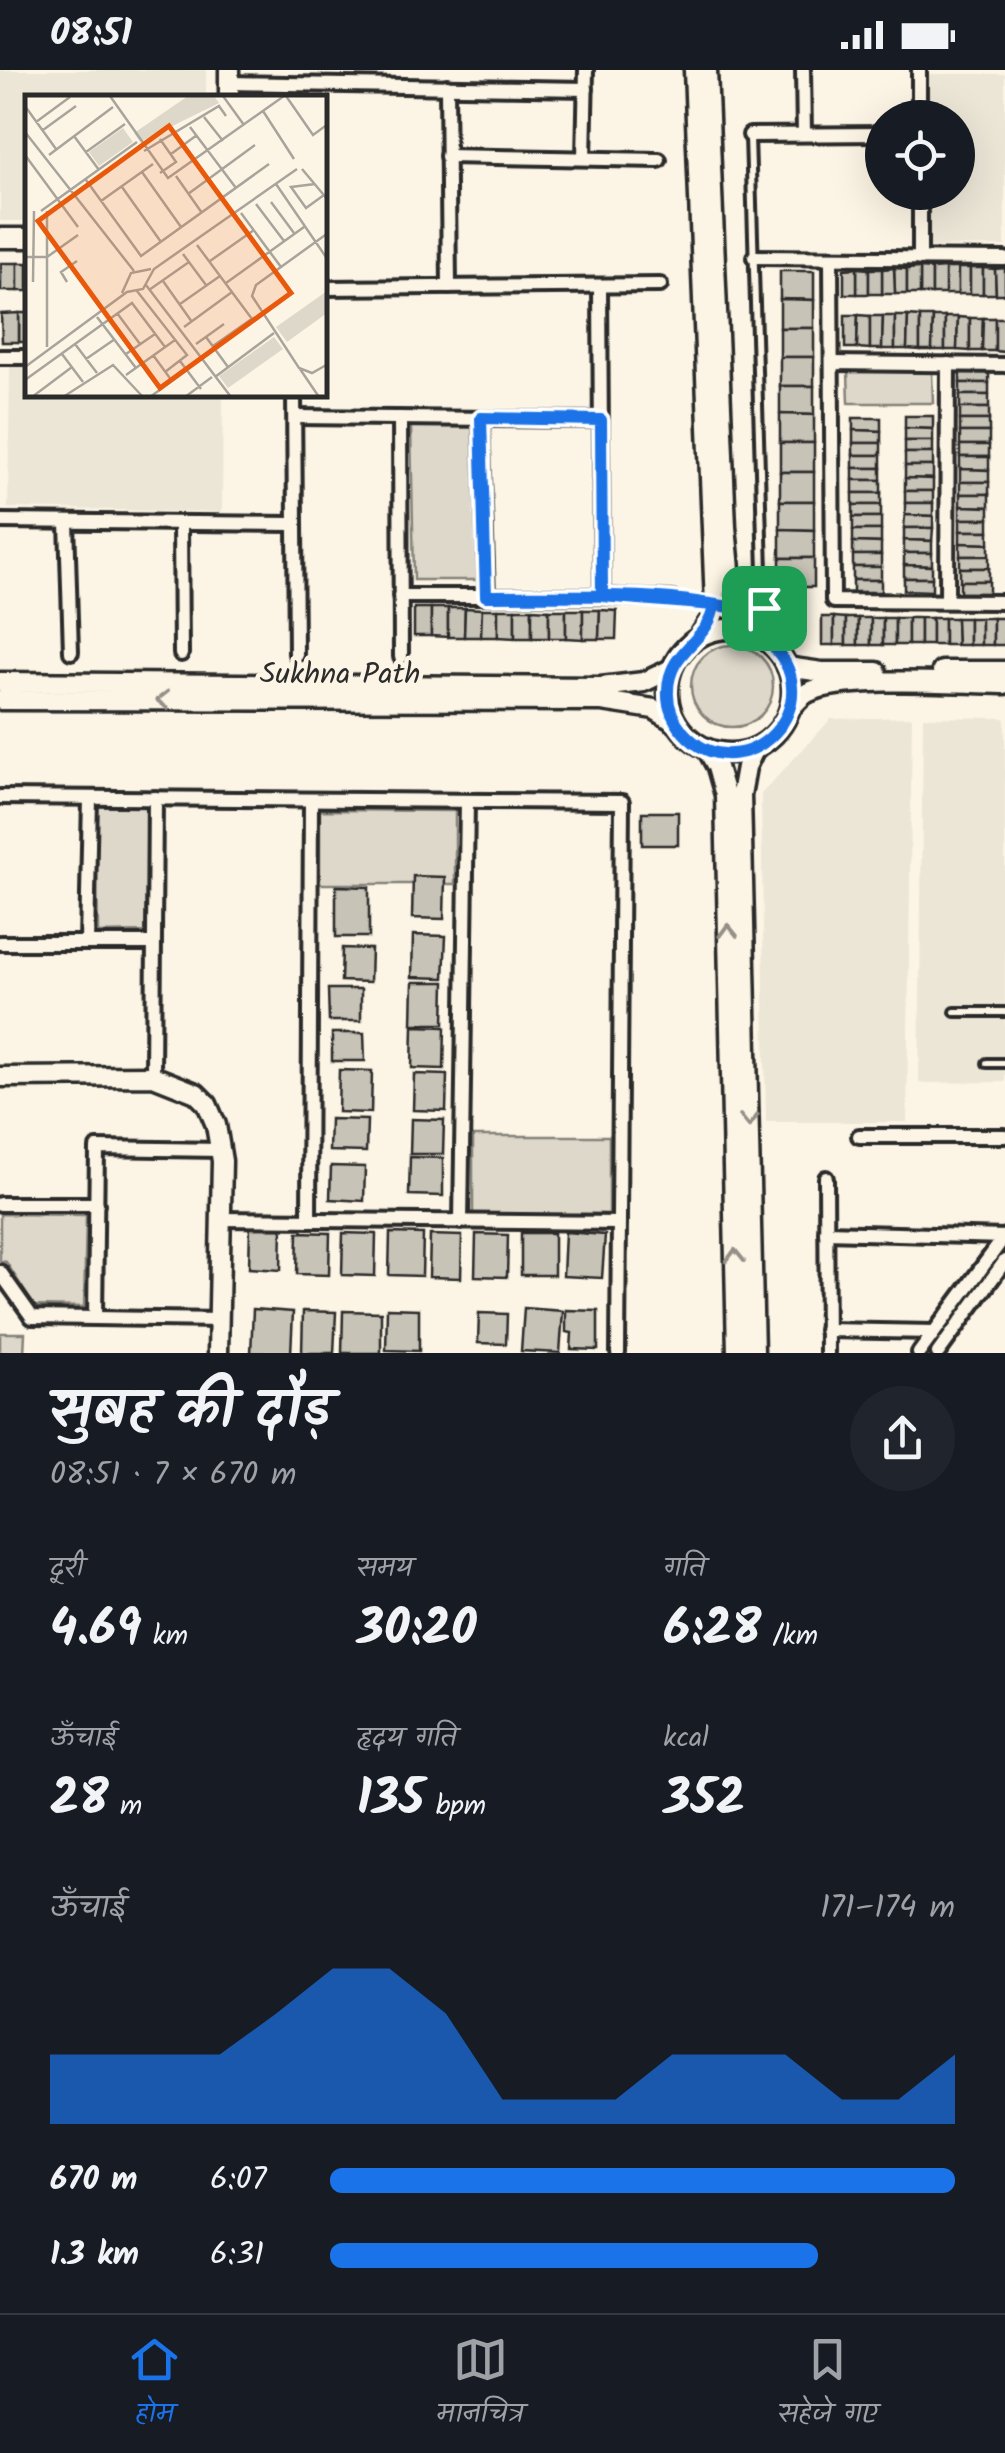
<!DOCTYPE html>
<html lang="hi">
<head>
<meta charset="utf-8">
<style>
  body { margin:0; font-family:Kalam,"Playpen Sans Deva",sans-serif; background:#20242c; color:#f1f3f6; height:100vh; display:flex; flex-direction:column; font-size:38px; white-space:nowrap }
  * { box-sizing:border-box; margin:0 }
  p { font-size:32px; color:#9ea1a6 }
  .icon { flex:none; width:55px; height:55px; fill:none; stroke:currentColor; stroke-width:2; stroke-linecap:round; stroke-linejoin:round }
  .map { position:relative; height:1283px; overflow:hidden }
  .side { display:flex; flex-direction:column; background:#171b24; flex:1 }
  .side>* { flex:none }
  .tools { position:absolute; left:865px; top:30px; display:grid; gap:20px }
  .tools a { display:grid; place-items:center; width:110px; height:110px; border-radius:50%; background:#171b24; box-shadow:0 10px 40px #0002; font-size:50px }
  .pin { position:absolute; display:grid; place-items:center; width:85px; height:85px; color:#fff; margin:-42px; border-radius:20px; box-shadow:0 5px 15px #0006 }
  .round { display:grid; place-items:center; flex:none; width:105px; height:105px; border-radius:52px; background:#20242c }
  .overview { display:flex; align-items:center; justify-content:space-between; height:170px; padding:0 50px }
  h1 { font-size:55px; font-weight:700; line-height:75px }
  .figures { display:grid; grid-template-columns:repeat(3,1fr); gap:15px; height:170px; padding:10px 50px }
  .figures div { display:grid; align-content:center }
  .figures b { font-size:50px; font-weight:700 }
  .figures small { font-size:28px; font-weight:400 }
  .figures p { font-size:28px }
  .chart { height:280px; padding:20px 50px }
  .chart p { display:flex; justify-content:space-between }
  .chart svg { width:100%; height:180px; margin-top:10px; fill:#1a73e8; opacity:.7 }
  ul { padding:0 50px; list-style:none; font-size:32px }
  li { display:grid; grid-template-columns:160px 120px 1fr; align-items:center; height:75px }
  li i { height:25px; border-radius:12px; background:#1a73e8 }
  .status { display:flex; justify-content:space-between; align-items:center; height:70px; padding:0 50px; background:#171b24; direction:ltr }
  .status svg { height:28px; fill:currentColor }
  .menu { display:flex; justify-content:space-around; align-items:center; height:140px; border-top:2px solid #363941; background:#171b24; font-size:28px; color:#9ea1a6 }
  .menu a { display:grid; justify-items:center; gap:5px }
  .menu .current { color:#1a73e8 }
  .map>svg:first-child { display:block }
  .built { fill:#ece6d7 }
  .green { fill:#ded8ca; stroke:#84827a; stroke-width:2.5 }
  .building { fill:#c8c3b7; stroke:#2b2b2b; stroke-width:2.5 }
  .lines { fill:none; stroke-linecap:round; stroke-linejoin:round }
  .lane-casing { stroke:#2b2b2b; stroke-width:14 }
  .street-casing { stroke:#2b2b2b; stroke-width:20 }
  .secondary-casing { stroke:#2b2b2b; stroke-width:25 }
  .lane { stroke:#fcf5e5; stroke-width:6 }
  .street { stroke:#fcf5e5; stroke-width:12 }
  .secondary { stroke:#fcf5e5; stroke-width:18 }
  .oneway { stroke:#949088 }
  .route-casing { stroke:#fff; stroke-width:20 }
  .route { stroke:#1a73e8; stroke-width:12 }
  .labels { text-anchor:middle; stroke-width:9; stroke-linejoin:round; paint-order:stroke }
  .street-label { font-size:30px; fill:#2b2b2b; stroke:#fcf5e5 }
  .inset-road { fill:none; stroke:#a8a49b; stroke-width:2.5 }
  .view { fill:#e8590c; fill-opacity:0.15; stroke:#e8590c; stroke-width:5 }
  .inset-edge { fill:none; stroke:#2b2b2b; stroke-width:5 }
</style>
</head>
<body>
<div class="status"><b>08:51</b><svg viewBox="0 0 49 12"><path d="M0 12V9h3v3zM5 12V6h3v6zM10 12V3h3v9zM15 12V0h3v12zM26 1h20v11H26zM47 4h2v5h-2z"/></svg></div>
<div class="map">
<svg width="1005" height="1283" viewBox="0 0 1005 1283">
  <rect width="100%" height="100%" fill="#fcf5e5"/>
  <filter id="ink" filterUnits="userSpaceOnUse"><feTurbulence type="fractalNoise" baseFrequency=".01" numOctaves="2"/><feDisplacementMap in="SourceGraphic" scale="20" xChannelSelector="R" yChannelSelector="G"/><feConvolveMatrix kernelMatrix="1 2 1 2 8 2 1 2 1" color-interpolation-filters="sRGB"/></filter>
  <g filter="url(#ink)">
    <g class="built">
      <polygon points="0,0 206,0 206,27 28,28 27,151 0,151"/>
      <polygon points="1005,4 1005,176 930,177 929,123 958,122 958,48 928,47 928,4"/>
      <polygon points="10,295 27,295 28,325 223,325 222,442 8,438"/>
      <polygon points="912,647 907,1052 766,1052 761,724 831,649"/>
      <polygon points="923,647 1005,648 1005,1012 919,1013"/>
    </g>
    <g class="green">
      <polygon points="932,301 933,333 849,333 848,302"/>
      <polygon points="475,355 477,510 414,510 411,356"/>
      <circle cx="732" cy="616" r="41"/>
      <polygon points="96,734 146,734 147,862 98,863"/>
      <polygon points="320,740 455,741 455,814 320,814"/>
      <rect x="473" y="1066" width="136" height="78"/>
      <polygon points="0,1144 86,1145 84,1237 34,1236 6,1192 0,1191"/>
      <polygon points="0,1263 25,1263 24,1283 0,1283"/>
    </g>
    <g class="building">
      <rect x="1" y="193" width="17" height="28"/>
      <rect x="18" y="193" width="10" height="28"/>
      <polygon points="857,198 869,199 869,224 857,224"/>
      <polygon points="857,198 857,224 844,224 844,199"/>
      <polygon points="894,198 907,199 907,224 895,224"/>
      <polygon points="894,198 895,224 882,224 882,199"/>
      <polygon points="920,198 932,199 932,224 920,224"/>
      <polygon points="920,198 920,224 907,224 907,199"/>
      <rect x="945" y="198" width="13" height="26"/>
      <polygon points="945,198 945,224 932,224 932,199"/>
      <rect x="958" y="198" width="12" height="26"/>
      <rect x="970" y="198" width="13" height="26"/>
      <polygon points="983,198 995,199 996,224 983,224"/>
      <polygon points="1005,198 1005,224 996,224 995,199"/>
      <rect x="869" y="199" width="13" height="25"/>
      <polygon points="780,201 814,201 814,230 780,229"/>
      <polygon points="780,229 814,230 814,258 780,258"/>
      <rect x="19" y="243" width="9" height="29"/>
      <polygon points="19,243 19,272 2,272 1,244"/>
      <polygon points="845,245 858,245 857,278 845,278"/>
      <polygon points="858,245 870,246 870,279 857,278"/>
      <polygon points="870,246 883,246 882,279 870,279"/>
      <polygon points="883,246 895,246 895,279 882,279"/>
      <polygon points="895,246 908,246 907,279 895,279"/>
      <polygon points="908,246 920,247 920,280 907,279"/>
      <polygon points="920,247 933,247 932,280 920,280"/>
      <polygon points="933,247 945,247 945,280 932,280"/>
      <polygon points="945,247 958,247 957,280 945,280"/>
      <polygon points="958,247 970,248 970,281 957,280"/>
      <polygon points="970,248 983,248 982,281 970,281"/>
      <polygon points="983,248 995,248 995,281 982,281"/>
      <polygon points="995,248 1005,248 1005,282 995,281"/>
      <rect x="780" y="258" width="34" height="29"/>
      <rect x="780" y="287" width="34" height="29"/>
      <rect x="960" y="301" width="29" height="12"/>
      <rect x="960" y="313" width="29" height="12"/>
      <polygon points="780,316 814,316 814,345 780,344"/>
      <rect x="960" y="325" width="29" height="13"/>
      <rect x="960" y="338" width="29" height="12"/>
      <polygon points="780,344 814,345 814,373 780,373"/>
      <polygon points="905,346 933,346 933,359 905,358"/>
      <polygon points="853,348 881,348 881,361 853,360"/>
      <rect x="960" y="350" width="29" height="12"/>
      <polygon points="905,358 933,359 933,371 905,371"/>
      <polygon points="853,360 881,361 881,373 853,373"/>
      <rect x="960" y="362" width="29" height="13"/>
      <rect x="905" y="371" width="28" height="12"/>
      <rect x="780" y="373" width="34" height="29"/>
      <rect x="853" y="373" width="28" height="12"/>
      <rect x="960" y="375" width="29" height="12"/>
      <rect x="905" y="383" width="28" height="13"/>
      <rect x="853" y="385" width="28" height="13"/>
      <polygon points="960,387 989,387 989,400 960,399"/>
      <polygon points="905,396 933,396 933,409 905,408"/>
      <rect x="853" y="398" width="28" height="12"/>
      <polygon points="960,399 989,400 989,412 960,412"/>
      <rect x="780" y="402" width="34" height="29"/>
      <polygon points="905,408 933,409 933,421 905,421"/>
      <rect x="853" y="410" width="28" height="13"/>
      <rect x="960" y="412" width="29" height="12"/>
      <rect x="905" y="421" width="28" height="12"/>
      <rect x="853" y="423" width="28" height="12"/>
      <polygon points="960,424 989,424 989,437 960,436"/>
      <polygon points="780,431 814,431 814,460 780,459"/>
      <polygon points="905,433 933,433 933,446 905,445"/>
      <rect x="853" y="435" width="28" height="12"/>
      <polygon points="960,436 989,437 989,449 960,449"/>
      <polygon points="905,445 933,446 933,458 904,458"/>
      <rect x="853" y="447" width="28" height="13"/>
      <rect x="960" y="449" width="29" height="12"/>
      <polygon points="904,458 933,458 932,471 904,470"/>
      <polygon points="780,459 814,460 814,488 780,488"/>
      <polygon points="853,460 881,460 881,473 853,472"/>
      <polygon points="960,461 989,461 989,474 960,473"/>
      <polygon points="904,470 932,471 932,483 904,483"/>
      <polygon points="853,472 881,473 881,485 853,485"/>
      <polygon points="960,473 989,474 989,486 960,486"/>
      <polygon points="904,483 932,483 932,496 904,495"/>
      <rect x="853" y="485" width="28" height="12"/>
      <rect x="960" y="486" width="29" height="12"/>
      <rect x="780" y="488" width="34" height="29"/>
      <polygon points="904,495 932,496 932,508 904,508"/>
      <rect x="853" y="497" width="28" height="13"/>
      <rect x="960" y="498" width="29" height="13"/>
      <polygon points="904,508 932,508 932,521 904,520"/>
      <rect x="853" y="510" width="28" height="12"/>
      <rect x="960" y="511" width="29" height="12"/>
      <rect x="414" y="538" width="17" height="28"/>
      <polygon points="431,538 448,538 448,567 431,566"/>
      <polygon points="448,538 465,538 464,567 448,567"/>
      <polygon points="465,538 482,539 481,567 464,567"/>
      <polygon points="482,539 498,539 498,567 481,567"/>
      <polygon points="498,539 515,539 515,568 498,567"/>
      <rect x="515" y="539" width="17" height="29"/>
      <polygon points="532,539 549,540 549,568 532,568"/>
      <rect x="549" y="540" width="17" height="28"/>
      <polygon points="566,540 583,540 583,569 566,568"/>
      <polygon points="583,540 600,540 599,569 583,569"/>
      <polygon points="600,540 617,541 616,569 599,569"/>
      <rect x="822" y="547" width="12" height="28"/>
      <polygon points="834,547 846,548 846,575 834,575"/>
      <rect x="846" y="548" width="12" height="27"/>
      <rect x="858" y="548" width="13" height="27"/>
      <rect x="871" y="548" width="12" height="27"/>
      <rect x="883" y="548" width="12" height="27"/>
      <rect x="895" y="548" width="13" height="27"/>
      <rect x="908" y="548" width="12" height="27"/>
      <rect x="920" y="548" width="12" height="27"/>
      <rect x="932" y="548" width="12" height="27"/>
      <polygon points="944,548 956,548 957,575 944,575"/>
      <polygon points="956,548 969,548 969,575 957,575"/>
      <rect x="969" y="548" width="12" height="27"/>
      <rect x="981" y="548" width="12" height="27"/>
      <rect x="993" y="548" width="12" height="27"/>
      <rect x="642" y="742" width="36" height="33"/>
      <polygon points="413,806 445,807 444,849 412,848"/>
      <polygon points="336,816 369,817 369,867 336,867"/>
      <polygon points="413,865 446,866 444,908 412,907"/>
      <polygon points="342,878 371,879 370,912 341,911"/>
      <polygon points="413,912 445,912 444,954 412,954"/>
      <polygon points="328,919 361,919 361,951 329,951"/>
      <polygon points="413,956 445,957 444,999 412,998"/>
      <polygon points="332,963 364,963 365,991 332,991"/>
      <polygon points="339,1000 372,1001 371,1043 338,1042"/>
      <polygon points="414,1004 447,1005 446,1041 413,1040"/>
      <polygon points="330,1049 367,1050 366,1082 329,1081"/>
      <polygon points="411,1049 444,1050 443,1084 410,1084"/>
      <polygon points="410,1087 443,1088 443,1126 409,1125"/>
      <polygon points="331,1096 365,1097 364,1131 330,1129"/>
      <polygon points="250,1156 282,1157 281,1200 249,1198"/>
      <polygon points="298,1162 330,1163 329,1205 297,1204"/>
      <polygon points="565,1162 605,1165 602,1208 563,1206"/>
      <polygon points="343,1163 376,1164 375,1206 342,1205"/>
      <polygon points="390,1163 423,1164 422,1206 389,1205"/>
      <rect x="521" y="1163" width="33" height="42"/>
      <polygon points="476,1164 508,1165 507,1207 475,1206"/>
      <polygon points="430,1165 462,1166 461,1208 429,1207"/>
      <polygon points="387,1238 419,1239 419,1281 386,1280"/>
      <polygon points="524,1238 563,1241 560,1283 521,1281"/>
      <polygon points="253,1239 293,1242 291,1283 251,1283"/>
      <polygon points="566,1240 598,1241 598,1280 571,1279 572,1263 566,1262"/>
      <polygon points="303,1241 336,1242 334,1283 302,1283"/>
      <polygon points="343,1241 381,1242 381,1283 342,1283"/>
      <polygon points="479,1243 507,1244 506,1274 478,1273"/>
    </g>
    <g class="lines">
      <g class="lane-casing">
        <g id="lane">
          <polyline points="750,66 765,568"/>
          <polyline points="673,529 738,539 764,538"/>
          <polyline points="955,942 1005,942"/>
          <polyline points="987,993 1005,993"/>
        </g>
      </g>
      <g class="street-casing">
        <g id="street">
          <polyline points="803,0 804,64"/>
          <polyline points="919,0 919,48"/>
          <polyline points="229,13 586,19"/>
          <polyline points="447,16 449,217"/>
          <polyline points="750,65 882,64"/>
          <polyline points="447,86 659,90"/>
          <polyline points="584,88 586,0"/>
          <polyline points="920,122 920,189"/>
          <polyline points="754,187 1005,189"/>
          <polyline points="831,188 833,531 1005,532"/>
          <polyline points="600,216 602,526"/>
          <polyline points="325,218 660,215"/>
          <polyline points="0,287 28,287"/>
          <polyline points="832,293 1005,295"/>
          <polyline points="294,325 296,584"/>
          <polyline points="295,347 601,350"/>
          <polyline points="400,348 401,587"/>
          <polyline points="481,349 487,526"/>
          <polyline points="0,451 293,454"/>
          <polyline points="67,452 71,582"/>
          <polyline points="180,453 181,584"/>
          <polyline points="400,526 602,526 673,529"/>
          <polyline points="947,531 948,294"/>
          <polyline points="0,727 622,732 618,1283"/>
          <polyline points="0,873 153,873"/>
          <polyline points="87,873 90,728"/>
          <polyline points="153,1006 155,728"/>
          <polyline points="859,1066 1005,1066"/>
          <polyline points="826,1108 827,1283"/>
          <polyline points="0,1134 97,1134"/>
          <polyline points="221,1149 619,1153"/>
          <polyline points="309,1150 311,730"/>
          <polyline points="461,1152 467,731"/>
          <polyline points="826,1162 1005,1167"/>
          <polyline points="0,1202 32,1247 219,1250"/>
          <polyline points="95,1248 97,1078 220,1080"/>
          <polyline points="826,1260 934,1262"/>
          <polyline points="919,1283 1005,1166"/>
          <polyline points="938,1283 1005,1191"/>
        </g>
      </g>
      <g class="secondary-casing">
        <g id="secondary">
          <polyline points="694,0 715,535 713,546 699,567"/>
          <polyline points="707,0 726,457 732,520 738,539 758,565"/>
          <polyline points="229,28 229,0"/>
          <polyline points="0,168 28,168"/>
          <circle cx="730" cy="621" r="62"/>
          <polyline points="787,597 822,602 877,602"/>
          <polyline points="942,601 1005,601"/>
          <polyline points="0,612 601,617 644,612 671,599"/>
          <polyline points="0,630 602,631 654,639 676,653"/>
          <path d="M790,639c5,-5 10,-12 17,-16 35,-18 154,-10 198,-9"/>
          <polyline points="707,679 717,697 725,725 737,1283"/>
          <polyline points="0,1007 153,1006 196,1023 207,1034 216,1055 222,1091 218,1283"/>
          <polyline points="754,1283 741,725 746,697 755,678"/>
        </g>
      </g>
      <use href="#lane" class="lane"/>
      <use href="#street" class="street"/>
      <use href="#secondary" class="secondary"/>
    </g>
    <defs><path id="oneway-chevron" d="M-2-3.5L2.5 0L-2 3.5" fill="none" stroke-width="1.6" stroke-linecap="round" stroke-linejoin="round" transform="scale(2.5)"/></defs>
    <g class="oneway">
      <use href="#oneway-chevron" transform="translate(163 630) rotate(-180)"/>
      <use href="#oneway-chevron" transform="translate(728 861) rotate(-91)"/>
      <use href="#oneway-chevron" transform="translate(749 1050) rotate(89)"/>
      <use href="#oneway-chevron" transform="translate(735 1186) rotate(-91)"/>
    </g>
  </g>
  <g class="lines" filter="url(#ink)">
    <g class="route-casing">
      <path id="route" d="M764,538c-31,2 -60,-6 -92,-9 -61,-5 -124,-3 -186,-3l-5,-178 120,2 1,176 112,9c-4,36 -46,44 -46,86 -1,15 6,30 16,42 58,64 156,-32 81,-94l-1,-31"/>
    </g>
    <use href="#route" class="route"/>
  </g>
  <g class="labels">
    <g class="street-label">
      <text x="340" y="613">Sukhna Path</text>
    </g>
  </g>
  <g transform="translate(25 25)">
    <rect width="302" height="302" fill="#fcf5e5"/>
    <path d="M163,1h26l5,7 -79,39 -6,-9zM98,33l10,14 -34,24 -10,-14zM302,196v22l-40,29 -11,-15zM249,242l9,12 -55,39 -9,-12z" fill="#ded8ca"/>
    <path class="inset-road" d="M85,1l58,82 116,-82M198,1l21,29M261,1l27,39 15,-11M0,11l31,43M238,16l31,48M179,22l19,24M11,27l34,-25M165,32l46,61M18,35l33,-24M0,37l109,139M49,41l25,34M119,56l75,-45 7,10M61,57l39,-28M146,59l26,-19M0,60l53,72M24,60l64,-48M277,74l26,31M117,77l39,55M135,78l16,-11 -16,-23M151,81l26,37M61,85l55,76 128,-92M251,89l52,76M290,89l-24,3 15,21 18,-13M97,92l39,55M163,99l67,-49M76,106l52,-37M246,107l23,31M231,109l28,37M16,116l96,-69M22,116v136M216,118l40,54M303,138l-72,52 -4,11 47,72 13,5 16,-9M172,150l55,74M158,159l23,31M0,162h22l31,-22M185,166l44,-31M138,186l29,41M8,187l1,-71M42,187l-6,-10 16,-11M201,188l78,-56M121,190l85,112M124,195l40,-28M112,196l50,64 -22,17M97,198l9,-20 20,-4M155,209l40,-28M92,218l23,31M72,222l39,51M159,232l48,-35M181,242l22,30M50,249l22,29M171,249l28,-20M188,251l40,-28M37,259l21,28M101,259l29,-20M128,260l19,26M61,264l29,-20M155,266l21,28M0,272l102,-75 16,-3 11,-20 143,-100M275,274l19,28M101,280l49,-35M190,282l59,-44M0,285l107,-77 33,44M7,302l40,-30M38,302l50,-32 30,32M125,302l37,-27M160,302l27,-20"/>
    <path class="view" d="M144,31l122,167 -131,95 -122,-167z"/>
    <rect width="302" height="302" class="inset-edge"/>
  </g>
</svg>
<div class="tools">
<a><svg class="icon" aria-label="locate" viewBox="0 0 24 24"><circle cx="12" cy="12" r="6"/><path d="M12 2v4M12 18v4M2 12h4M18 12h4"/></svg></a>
</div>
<div class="pin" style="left:764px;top:538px;background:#1e9e55"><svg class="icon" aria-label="arrive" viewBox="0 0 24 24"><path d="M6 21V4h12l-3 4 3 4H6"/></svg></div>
</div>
<section class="side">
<div class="overview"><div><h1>सुबह की दौड़</h1><p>08:51 · 7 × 670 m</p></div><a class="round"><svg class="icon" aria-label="share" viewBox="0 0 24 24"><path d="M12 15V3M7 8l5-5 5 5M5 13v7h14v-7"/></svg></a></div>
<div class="figures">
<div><p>दूरी</p><b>4.69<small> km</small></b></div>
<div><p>समय</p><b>30:20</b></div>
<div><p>गति</p><b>6:28<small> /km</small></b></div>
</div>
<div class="figures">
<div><p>ऊँचाई</p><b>28<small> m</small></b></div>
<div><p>हृदय गति</p><b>135<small> bpm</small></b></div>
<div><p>kcal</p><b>352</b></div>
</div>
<div class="chart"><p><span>ऊँचाई</span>171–174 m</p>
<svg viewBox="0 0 160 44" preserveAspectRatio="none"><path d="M0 44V27L10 27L20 27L30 27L40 17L50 6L60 6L70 17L80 38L90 38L100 38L110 27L120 27L130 27L140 38L150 38L160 27V44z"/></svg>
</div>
<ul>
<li><b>670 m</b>6:07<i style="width:100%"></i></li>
<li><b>1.3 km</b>6:31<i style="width:78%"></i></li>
</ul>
</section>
<nav class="menu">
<a class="current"><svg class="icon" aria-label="home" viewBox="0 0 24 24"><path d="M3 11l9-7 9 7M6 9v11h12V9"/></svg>होम</a>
<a><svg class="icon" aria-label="map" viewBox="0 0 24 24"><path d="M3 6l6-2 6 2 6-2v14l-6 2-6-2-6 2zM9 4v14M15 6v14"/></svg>मानचित्र</a>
<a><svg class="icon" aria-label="saved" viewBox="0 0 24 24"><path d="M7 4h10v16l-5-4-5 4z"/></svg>सहेजे गए</a>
</nav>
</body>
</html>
